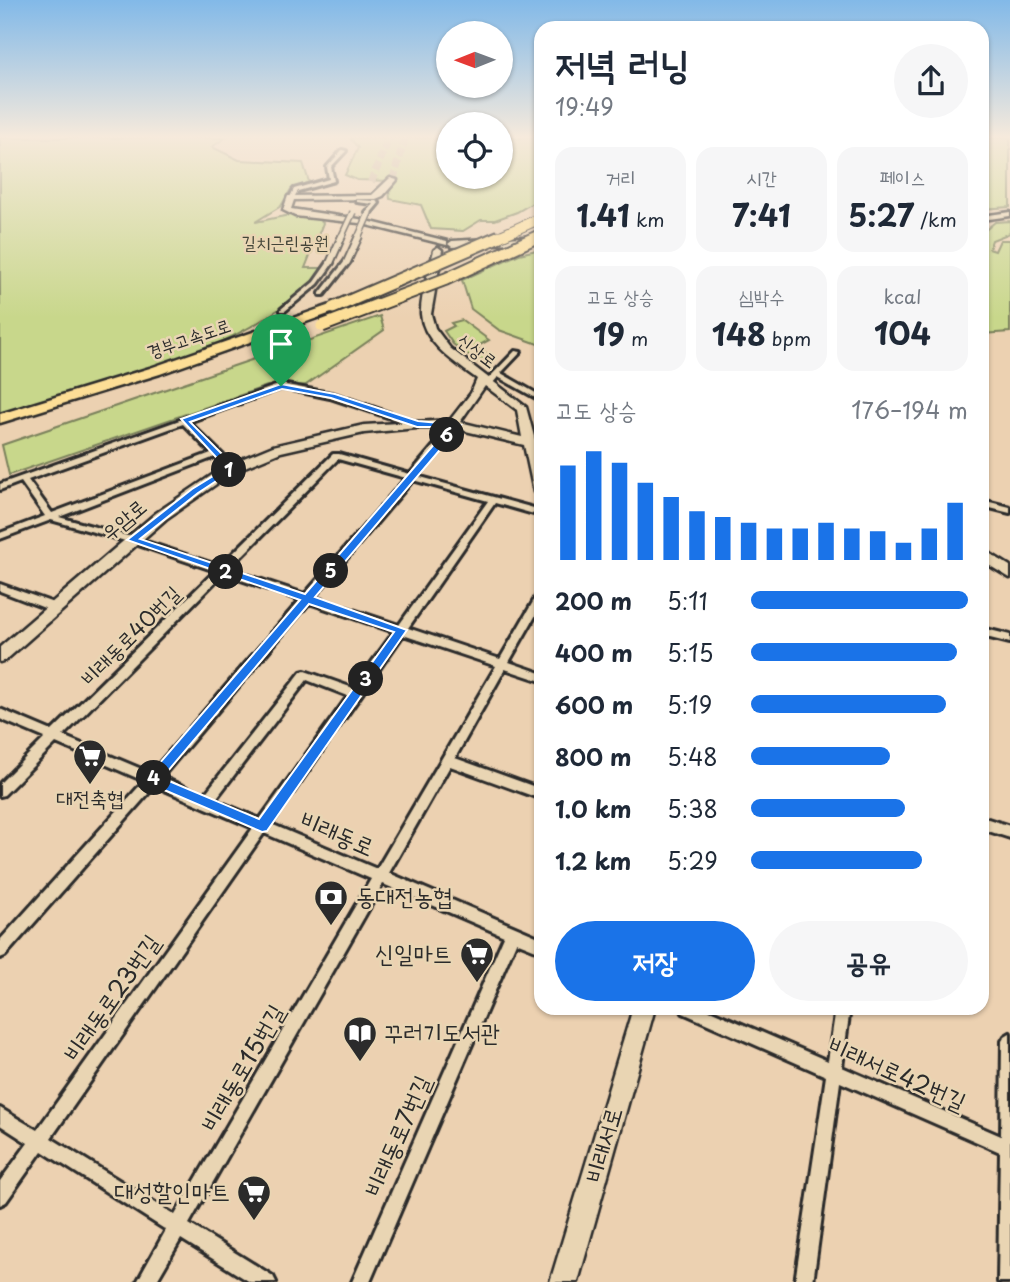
<!DOCTYPE html>
<html lang="ko">
<head>
<meta charset="utf-8">
<style>
  body { margin:0; font-family:"Playpen Sans","Poor Story",sans-serif; background:#f6f6f7; color:#1f2937; height:100vh; display:flex; flex-direction:column; font-size:26px; white-space:nowrap }
  * { box-sizing:border-box; margin:0 }
  p { font-size:23px; color:#747a83 }
  .icon { flex:none; width:38px; height:38px; fill:none; stroke:currentColor; stroke-width:2; stroke-linecap:round; stroke-linejoin:round }
  .map { position:relative; flex:1; overflow:hidden }
  .panel { position:absolute; left:534px; top:21px; width:455px; height:994px; display:flex; flex-direction:column; background:#fff; border-radius:21px; box-shadow:0 2px 5px #0004 }
  .panel>* { flex:none }
  .needle { width:46px; rotate:269deg }
  .controls { position:absolute; left:436px; top:21px; display:grid; gap:14px }
  .controls a { display:grid; place-items:center; width:77px; height:77px; border-radius:50%; background:#fff; box-shadow:0 2px 5px #0004; font-size:35px }
  .pin { position:absolute; display:grid; place-items:center; width:60px; height:60px; color:#fff; margin:-72px -30px; border-radius:50% 50% 50% 0; rotate:-45deg; box-shadow:0 0 7px #0007 }
  .pin .icon { rotate:45deg }
  .km { position:absolute; width:35px; height:35px; margin:-18px; border-radius:50%; background:#222; color:#fff; font-size:19px; line-height:35px; text-align:center }
  .round { display:grid; place-items:center; flex:none; width:74px; height:74px; border-radius:37px; background:#f6f6f7 }
  .head { display:flex; align-items:center; justify-content:space-between; height:119px; padding:0 21px }
  h1 { font-size:38px; font-weight:700; line-height:52px }
  .stats { display:grid; grid-template-columns:repeat(3,1fr); gap:10px; height:119px; padding:7px 21px }
  .stats div { display:grid; align-content:center; border-radius:18px; background:#f6f6f7; text-align:center }
  .stats b { font-size:30px; font-weight:700 }
  .stats small { font-size:19px; font-weight:400 }
  .stats p { font-size:19px }
  .chart { height:196px; padding:14px 21px }
  .chart p { display:flex; justify-content:space-between }
  .chart svg { width:100%; height:126px; margin-top:7px; stroke:#1a73e8; stroke-width:6 }
  .cta { display:flex; gap:14px; margin-top:auto; padding:14px 21px }
  .cta a { flex:1; height:80px; border-radius:42px; background:#1a73e8; color:#fff; font-size:28px; font-weight:700; line-height:80px; text-align:center }
  .cta a+a { background:#f6f6f7; color:#1f2937 }
  ul { padding:0 21px; list-style:none; font-size:23px }
  li { display:grid; grid-template-columns:112px 84px 1fr; align-items:center; height:52px }
  li i { height:18px; border-radius:9px; background:#1a73e8 }
  .map>svg:first-child { display:block }
  .green { fill:#c8d78b; stroke:#7a815b; stroke-width:2 }
  .lines { fill:none; stroke-linecap:round; stroke-linejoin:round }
  .secondary-tunnel { stroke:#c5b096; stroke-width:8; stroke-dasharray:8 3.5; stroke-linecap:butt }
  .street-casing { stroke:#2b2b2b; stroke-width:6 }
  .secondary-casing { stroke:#2b2b2b; stroke-width:5 }
  .highway-casing { stroke:#2b2b2b; stroke-width:5 }
  .street { fill:#e9d5b3; fill-rule:evenodd }
  .secondary { fill:#e9d5b3; fill-rule:evenodd }
  .highway { fill:#fdde96; fill-rule:evenodd }
  .street-bridge-far1-casing { stroke:#2b2b2b; stroke-width:8; stroke-linecap:butt }
  .street-bridge-casing { stroke:#2b2b2b; stroke-width:10; stroke-linecap:butt }
  .highway-bridge-far1-casing { stroke:#2b2b2b; stroke-width:12; stroke-linecap:butt }
  .highway-bridge-casing { stroke:#2b2b2b; stroke-width:15; stroke-linecap:butt }
  .street-bridge-far1 { stroke:#e9d5b3; stroke-width:5 }
  .street-bridge { stroke:#e9d5b3; stroke-width:6 }
  .highway-bridge-far1 { stroke:#fdde96; stroke-width:10 }
  .highway-bridge { stroke:#fdde96; stroke-width:11 }
  .route { fill:#1a73e8; stroke:#fff; stroke-width:2; fill-rule:evenodd }
  .labels { text-anchor:middle; stroke-width:5; stroke-linejoin:round; paint-order:stroke }
  .far-park-label { font-size:18px; fill:#434539; stroke:#e9d5b3 }
  .far-street-label { font-size:18px; fill:#2b2b2b; stroke:#e9d5b3 }
  .street-label { font-size:21px; fill:#2b2b2b; stroke:#e9d5b3 }
  .poi-label { font-size:21px; fill:#2b2b2b; stroke:#e9d5b3 }
  .near-street-label { font-size:24px; fill:#2b2b2b; stroke:#e9d5b3 }
  .near-poi-label { font-size:24px; fill:#2b2b2b; stroke:#e9d5b3; text-anchor:start }
</style>
</head>
<body>
<div class="map">
<svg width="1010" height="1282" viewBox="0 0 1010 1282">
  <rect width="100%" height="100%" fill="#ecd1b1"/>
  <filter id="ink" filterUnits="userSpaceOnUse"><feTurbulence type="fractalNoise" baseFrequency=".0143" numOctaves="2"/><feDisplacementMap in="SourceGraphic" scale="14" xChannelSelector="R" yChannelSelector="G"/><feConvolveMatrix kernelMatrix="1 2 1 2 8 2 1 2 1" color-interpolation-filters="sRGB"/></filter>
  <g filter="url(#ink)">
    <g class="green">
      <path d="M0,138h225l-13,9 27,13 64,3 6,19 -18,7 -10,17 -26,16c19,-3 52,-15 68,1l-18,45h19c-65,82 -225,118 -324,148z"/>
      <polygon points="350,138 448,138 448,177 500,177 501,138 541,138 541,198 517,212 495,220 481,220 463,231 431,229 421,205 390,199 389,189 393,181 357,180 345,175 358,148"/>
      <polygon points="982,138 1010,138 1010,207 982,209"/>
      <polygon points="1010,221 1010,233 992,240 989,249 995,251 1000,240 1010,240 1010,332 982,334 982,233 995,222"/>
      <polygon points="541,249 541,345 499,330 471,309 462,280 519,254"/>
      <polygon points="380,316 384,330 306,385 267,386 9,475 2,445"/>
      <polygon points="462,320 489,340 476,347 491,356 477,362 453,344 444,331 454,326 451,323"/>
    </g>
    <g class="lines">
      <g class="secondary-tunnel">
        <polyline points="393,180 405,138"/>
        <polyline points="371,182 389,138"/>
      </g>
      <g class="street-casing">
        <g id="street">
          <polygon points="342,150 346,151 331,167 334,181 298,191 293,199 289,199 294,189 329,179 327,167"/>
          <polygon points="357,200 376,201 379,203 369,215 366,213 373,204 357,202"/>
          <polygon points="345,261 350,262 324,295 320,295 320,293"/>
          <polygon points="328,262 333,263 318,284 285,311 281,311 281,309 314,282"/>
          <polygon points="515,351 521,352 501,373 541,396 541,401 498,377 492,384 485,382"/>
          <path d="M281,384l54,10 86,30 -1,2h-6l-84,-28 -48,-10 -93,34 45,44v4h-6l-13,-13 -156,60 76,21 85,28 113,-112h6l71,20 43,-51h6v4l-42,49 124,34v6l-46,-13 -87,125 92,31 37,-64 4,-1v12l-32,56 32,11v8l-36,-12 -50,89 86,31v10l-91,-33 -61,107 152,65v14l-25,-10 -146,340h-18l152,-346 -121,-52 -194,340 84,52 3,6h-26l-69,-43 -25,43h-19l29,-52 -124,-79 -36,51 -6,3v-24l28,-38 -28,-18v-17l37,22 216,-302 -98,-42 -150,170 -5,2v-18l144,-159 -88,-38 -52,52 -4,1v-13l45,-45 -45,-19v-10l52,22 163,-160 -86,-29 -78,-22 -51,19v-6l45,-17 -24,-34 -21,8v-6zM183,424l28,29 -159,60 -24,-33zM338,459l68,19 -101,116 -76,-25zM413,480l75,21 -89,124 -85,-28zM223,574l77,26 -149,173 -88,-37zM309,603l85,29 -41,56 -48,-17 -4,1 -97,123 -42,-18zM403,635l93,31 -119,203 -106,-45zM307,680l41,16 -88,123 -45,-19zM264,833l107,46 -196,336 -124,-77z"/>
          <polygon points="982,500 1010,507 1010,513 982,506"/>
          <polygon points="0,584 59,605 60,608 55,612 0,591"/>
          <polygon points="982,628 1010,635 1010,643 982,636"/>
          <polygon points="982,817 1010,826 1010,838 982,829"/>
          <polygon points="681,1008 705,1008 828,1061 836,1008 850,1008 842,1067 1001,1136 1002,1041 1005,1036 1010,1033 1010,1282 998,1282 1000,1152 840,1082 813,1282 795,1282 826,1076 683,1013"/>
        </g>
      </g>
      <g class="secondary-casing">
        <g id="secondary">
          <polygon points="390,178 397,180 383,196 376,199 294,200 291,209 359,219 447,241 447,245 359,223 295,216 283,210 288,196 372,195"/>
          <polygon points="1010,212 1010,216 982,220 982,216"/>
          <polygon points="541,236 541,240 538,241 452,247 448,244 452,241"/>
          <path d="M438,247l4,3 -11,64 4,14 15,20 76,59 9,33 6,1v8l-4,-1 4,15v33l-7,-4 -10,-47 -71,-17h-36l-53,5 -83,19 -46,19 -69,48 -160,141 -6,2v-15l156,-134 71,-48 46,-19 91,-21 86,-5 21,-27 6,-14c-20,-15 -54,-36 -56,-65 -1,-17 9,-46 13,-64zM485,386l32,24 5,27 -62,-15z"/>
          <polygon points="982,552 989,553 1010,566 1010,578 982,561"/>
          <polygon points="633,1008 655,1008 578,1282 550,1282"/>
        </g>
      </g>
      <g class="highway-casing">
        <polygon id="highway" points="333,304 339,308 337,311 160,374 0,423 0,414 150,368"/>
      </g>
      <use href="#street" class="street"/>
      <use href="#secondary" class="secondary"/>
      <use href="#highway" class="highway"/>
      <g class="street-bridge-far1-casing">
        <g id="street-bridge-far1">
          <polyline points="341,238 353,212"/>
          <polyline points="358,238 369,213"/>
        </g>
      </g>
      <g class="street-bridge-casing">
        <g id="street-bridge">
          <polyline points="347,262 359,236"/>
          <polyline points="330,263 342,236"/>
        </g>
      </g>
      <g class="highway-bridge-far1-casing">
        <g id="highway-bridge-far1">
          <polyline points="496,238 541,218"/>
          <polyline points="535,238 541,235"/>
        </g>
      </g>
      <g class="highway-bridge-casing">
        <g id="highway-bridge">
          <polyline points="333,308 500,236"/>
          <polyline points="322,326 446,279 539,236"/>
        </g>
      </g>
      <use href="#street-bridge-far1" class="street-bridge-far1"/>
      <use href="#street-bridge" class="street-bridge"/>
      <use href="#highway-bridge-far1" class="highway-bridge-far1"/>
      <use href="#highway-bridge" class="highway-bridge"/>
    </g>
  </g>
  <linearGradient id="sky" x2="0" y2="1"><stop stop-color="#82b9e8"/><stop offset="0.43" stop-color="#f6eadc"/><stop offset="1" stop-color="#f6eadc" stop-opacity="0"/></linearGradient>
  <rect width="1010" height="318" fill="url(#sky)"/>
  <path class="route" d="M281,384l54,10 83,27 43,4 -146,172 92,33 -140,201 -5,1 -114,-49 -2,-4 154,-179 -173,-60 65,-51 34,-21 -45,-49zM282,389l49,9 86,29h32l-144,167 -165,-55 58,-46 38,-25 -46,-46zM309,604l85,28 -135,187 -97,-41z"/>
  <defs>
    <g id="supermarket-pin" transform="scale(1.75)"><path d="M0 17L-7.5 6A9.5 9.5 0 1 1 7.5 6Z" fill="#2b2b2b" stroke="#e9d5b3"/><path d="M-6-5.5h2.5l.6 2H6L4.5 2H-2.5L-4.4-4H-6ZM-1.5 3.2a1.3 1.3 0 1 0 .1 0ZM3 3.2a1.3 1.3 0 1 0 .1 0Z" fill="#fff"/></g>
    <g id="bank-pin" transform="scale(1.75)"><path d="M0 17L-7.5 6A9.5 9.5 0 1 1 7.5 6Z" fill="#2b2b2b" stroke="#e9d5b3"/><path d="M-6-4H6V4H-6ZM0-2.3a2.3 2.3 0 1 0 0 4.6a2.3 2.3 0 1 0 0-4.6Z" fill="#fff"/></g>
    <g id="library-pin" transform="scale(1.75)"><path d="M0 17L-7.5 6A9.5 9.5 0 1 1 7.5 6Z" fill="#2b2b2b" stroke="#e9d5b3"/><path d="M-6-4Q-3-5.5-.7-3.5V5Q-3 3-6 4ZM6-4Q3-5.5 .7-3.5V5Q3 3 6 4Z" fill="#fff"/></g>
  </defs>
  <g fill-rule="evenodd">
    <use href="#supermarket-pin" x="90" y="756"/>
    <use href="#bank-pin" x="331" y="897"/>
    <use href="#supermarket-pin" x="477" y="954"/>
    <use href="#library-pin" x="360" y="1033"/>
    <use href="#supermarket-pin" x="254" y="1192"/>
  </g>
  <g class="labels">
    <g class="far-park-label">
      <text x="285" y="249">길치근린공원</text>
    </g>
    <g class="far-street-label">
      <text transform="translate(189 339) rotate(-19)" y="6">경부고속도로</text>
      <text transform="translate(477 351) rotate(37)" y="6">신상로</text>
    </g>
    <g class="street-label">
      <text transform="translate(124 520) rotate(-40)" y="7">우암로</text>
      <text transform="translate(131 636) rotate(-45)" y="7">비래동로40번길</text>
    </g>
    <g class="poi-label">
      <text x="90" y="806">대전축협</text>
    </g>
    <g class="near-street-label">
      <text transform="translate(337 834) rotate(23)" y="8">비래동로</text>
      <text transform="translate(112 998) rotate(-55)" y="8">비래동로23번길</text>
      <text transform="translate(243 1068) rotate(-60)" y="8">비래동로15번길</text>
      <text transform="translate(897 1074) rotate(24)" y="8">비래서로42번길</text>
      <text transform="translate(398 1136) rotate(-66)" y="8">비래동로7번길</text>
      <text transform="translate(604 1145) rotate(-74)" y="8">비래서로</text>
    </g>
    <g class="near-poi-label">
      <text x="356" y="905">동대전농협</text>
      <text x="452" y="962" text-anchor="end">신일마트</text>
      <text x="384" y="1041">꾸러기도서관</text>
      <text x="230" y="1200" text-anchor="end">대성할인마트</text>
    </g>
  </g>
</svg>
<div class="controls">
<a><svg class="needle" viewBox="-14 -14 28 28"><path d="M0-13l5 13h-10z" fill="#e53935"/><path d="M0 13l5-13h-10z" fill="#747a83"/></svg></a>
<a><svg class="icon" aria-label="locate" viewBox="0 0 24 24"><circle cx="12" cy="12" r="6"/><path d="M12 2v4M12 18v4M2 12h4M18 12h4"/></svg></a>
</div>
<div class="pin" style="left:281px;top:386px;background:#1e9e55"><svg class="icon" aria-label="arrive" viewBox="0 0 24 24"><path d="M6 21V4h12l-3 4 3 4H6"/></svg></div>
<b class="km" style="left:229px;top:470px">1</b>
<b class="km" style="left:226px;top:572px">2</b>
<b class="km" style="left:366px;top:679px">3</b>
<b class="km" style="left:154px;top:778px">4</b>
<b class="km" style="left:331px;top:571px">5</b>
<b class="km" style="left:447px;top:435px">6</b>
<section class="panel">
<div class="head"><div><h1>저녁 러닝</h1><p>19:49</p></div><a class="round"><svg class="icon" aria-label="share" viewBox="0 0 24 24"><path d="M12 15V3M7 8l5-5 5 5M5 13v7h14v-7"/></svg></a></div>
<div class="stats">
<div><p>거리</p><b>1.41<small> km</small></b></div>
<div><p>시간</p><b>7:41</b></div>
<div><p>페이스</p><b>5:27<small> /km</small></b></div>
</div>
<div class="stats">
<div><p>고도 상승</p><b>19<small> m</small></b></div>
<div><p>심박수</p><b>148<small> bpm</small></b></div>
<div><p>kcal</p><b>104</b></div>
</div>
<div class="chart"><p><span>고도 상승</span>176–194 m</p>
<svg viewBox="0 0 160 44" preserveAspectRatio="none"><path d="M5 44V11M15 44V6M25 44V10M35 44V17M45 44V22M55 44V27M65 44V29M75 44V31M85 44V33M95 44V33M105 44V31M115 44V33M125 44V34M135 44V38M145 44V33M155 44V24"/></svg>
</div>
<ul>
<li><b>200 m</b>5:11<i style="width:100%"></i></li>
<li><b>400 m</b>5:15<i style="width:95%"></i></li>
<li><b>600 m</b>5:19<i style="width:90%"></i></li>
<li><b>800 m</b>5:48<i style="width:64%"></i></li>
<li><b>1.0 km</b>5:38<i style="width:71%"></i></li>
<li><b>1.2 km</b>5:29<i style="width:79%"></i></li>
</ul>
<div class="cta"><a>저장</a><a>공유</a></div>
</section>
</div>
</body>
</html>
